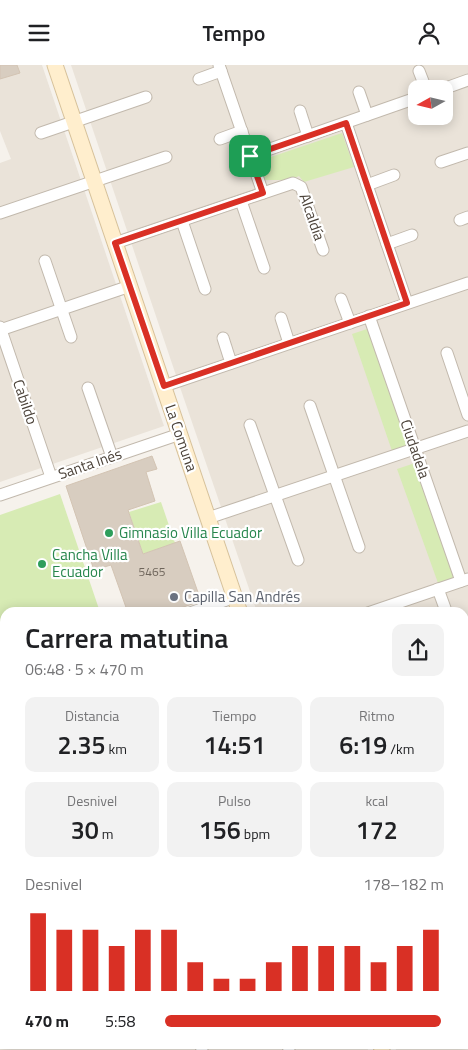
<!DOCTYPE html>
<html lang="es">
<head>
<meta charset="utf-8">
<style>
  body { margin:0; font-family:"Titillium Web",sans-serif; background:#f2f2f2; color:#202124; height:100vh; display:flex; flex-direction:column; font-size:19px; white-space:nowrap }
  * { box-sizing:border-box; margin:0 }
  p { font-size:16px; color:#757577 }
  .icon { flex:none; width:28px; height:28px; fill:none; stroke:currentColor; stroke-width:2; stroke-linecap:round; stroke-linejoin:round }
  .map { position:relative; flex:1; overflow:hidden }
  .panel { position:absolute; left:0px; top:542px; width:469px; height:442px; display:flex; flex-direction:column; background:#fff; border-radius:15px 15px 0 0; box-shadow:0 2px 12px #0003 }
  .panel>* { flex:none }
  .needle { width:32px; rotate:262deg }
  .buttons { position:absolute; left:408px; top:15px; display:grid; gap:10px }
  .buttons a { display:grid; place-items:center; width:45px; height:45px; border-radius:10px; background:#fff; box-shadow:0 2px 12px #0003; font-size:25px }
  .pin { position:absolute; display:grid; place-items:center; width:42px; height:42px; color:#fff; margin:-21px; border-radius:10px; box-shadow:0 2px 8px #0006 }
  .round { display:grid; place-items:center; flex:none; width:52px; height:52px; border-radius:10px; background:#f2f2f2 }
  .overview { display:flex; align-items:center; justify-content:space-between; height:85px; padding:0 25px }
  h1 { font-size:28px; font-weight:600; line-height:38px }
  .stats { display:grid; grid-template-columns:repeat(3,1fr); gap:8px; height:85px; padding:5px 25px }
  .stats div { display:grid; align-content:center; border-radius:10px; background:#f2f2f2; text-align:center }
  .stats b { font-size:25px; font-weight:600 }
  .stats small { font-size:14px; font-weight:400 }
  .stats p { font-size:14px }
  .chart { height:140px; padding:10px 25px }
  .chart p { display:flex; justify-content:space-between }
  .chart svg { width:100%; height:90px; margin-top:5px; stroke:#d93025; stroke-width:6 }
  ul { padding:0 25px; list-style:none; font-size:16px }
  li { display:grid; grid-template-columns:80px 60px 1fr; align-items:center; height:38px }
  li i { height:12px; border-radius:6px; background:#d93025 }
  header { display:flex; justify-content:space-between; align-items:center; height:65px; padding:0 25px; background:#fff; font-size:22px; font-weight:600 }
  .map>svg:first-child { display:block }
  .residential { fill:#eae3d9; fill-rule:evenodd }
  .green { fill:#d7ebb4 }
  .building { fill:#d8cdc0; stroke:#d3c4b3 }
  .lines { fill:none; stroke-linecap:round; stroke-linejoin:round }
  .street-casing { stroke:#c2b9ad; stroke-width:13 }
  .secondary-casing { stroke:#d7c29b; stroke-width:17 }
  .street { stroke:#fff; stroke-width:11 }
  .secondary { stroke:#ffeecd; stroke-width:15 }
  .route-casing { stroke:#fff; stroke-width:10 }
  .route { stroke:#d93025; stroke-width:6 }
  .leisure-dot { fill:#2e9e5b; stroke:#fff; stroke-width:2 }
  .worship-dot { fill:#6b7280; stroke:#fff; stroke-width:2 }
  .labels { text-anchor:middle; stroke-width:4.5; stroke-linejoin:round; paint-order:stroke }
  .number-label { font-size:12px; fill:#6e655b }
  .street-label { font-size:15px; fill:#4b4239; stroke:#fff }
  .leisure-label { font-size:15px; fill:#27864d; stroke:#fff; text-anchor:start }
  .worship-label { font-size:15px; fill:#5b616d; stroke:#fff; text-anchor:start }
</style>
</head>
<body>
<header><svg class="icon" aria-label="menu" viewBox="0 0 24 24"><path d="M4 6h16M4 12h16M4 18h16"/></svg>Tempo<svg class="icon" aria-label="person" viewBox="0 0 24 24"><circle cx="12" cy="8" r="4"/><path d="M4 21q1-7 8-7t8 7"/></svg></header>
<div class="map">
<svg width="468" height="985" viewBox="0 0 468 985">
  <rect width="100%" height="100%" fill="#f6f2ec"/>
  <g class="residential">
    <polygon points="0,0 42,0 164,361 0,417 0,98 11,94 0,66"/>
    <path d="M71,0h397v663l-4,2v-117l-207,-1 -74,-216zM416,24h28v27h-28z"/>
    <polygon points="5,617 5,945 0,946 0,618"/>
    <polygon points="468,728 468,985 396,985 395,980 464,980 464,729"/>
    <polygon points="5,970 5,980 367,980 368,985 0,985 0,971"/>
  </g>
  <g class="green">
    <polygon points="342,68 354,102 304,117 299,111 290,115 265,115 256,97"/>
    <polygon points="370,263 410,380 392,386 352,269"/>
    <polygon points="415,398 455,512 438,518 397,404"/>
    <polygon points="60,429 100,547 5,548 5,594 0,595 0,450"/>
    <polygon points="161,437 175,478 143,489 129,447"/>
  </g>
  <g class="building">
    <polygon points="0,0 17,0 20,8 0,14"/>
    <polygon points="152,391 157,404 146,407 155,436 128,445 143,489 180,476 201,536 166,548 128,548 111,500 94,505 66,421"/>
  </g>
  <g class="lines">
    <g class="street-casing">
      <g id="street">
        <polyline points="219,0 263,128"/>
        <polyline points="419,6 426,24"/>
        <polyline points="199,14 221,6"/>
        <polyline points="443,24 468,15"/>
        <polyline points="359,27 367,50"/>
        <polyline points="300,46 308,71"/>
        <polyline points="346,58 407,238"/>
        <polyline points="41,68 146,32"/>
        <polyline points="220,74 242,66"/>
        <polyline points="250,91 416,33"/>
        <polyline points="441,97 468,88"/>
        <polyline points="367,120 394,110"/>
        <polyline points="241,136 264,203"/>
        <polyline points="0,148 166,92"/>
        <polyline points="460,155 468,152"/>
        <polyline points="182,156 205,224"/>
        <polyline points="115,178 293,118 301,122 323,185"/>
        <polyline points="387,179 412,170"/>
        <polyline points="45,196 71,272"/>
        <polyline points="341,234 350,258"/>
        <polyline points="369,251 461,516"/>
        <polyline points="281,253 289,278"/>
        <polyline points="0,262 51,412"/>
        <polyline points="0,265 130,221"/>
        <polyline points="223,273 231,298"/>
        <polyline points="447,288 468,350"/>
        <polyline points="164,321 468,218"/>
        <polyline points="88,323 112,392"/>
        <polyline points="310,341 359,482"/>
        <polyline points="250,360 298,495"/>
        <polyline points="0,430 180,369"/>
        <polyline points="208,453 468,366"/>
        <polyline points="438,524 446,546"/>
        <polyline points="190,548 235,532"/>
        <polyline points="368,548 468,514"/>
        <polyline points="464,598 468,611"/>
        <polyline points="0,613 5,611"/>
        <polyline points="0,666 5,680"/>
        <polyline points="464,678 468,678"/>
        <polyline points="464,723 468,736"/>
        <polyline points="0,744 5,742"/>
        <polyline points="464,747 468,745"/>
        <polyline points="0,817 5,815"/>
        <polyline points="464,873 468,873"/>
        <polyline points="0,959 5,958"/>
        <polyline points="464,960 468,959"/>
        <polyline points="201,980 202,985"/>
        <polyline points="288,980 289,985"/>
      </g>
    </g>
    <g class="secondary-casing">
      <g id="secondary">
        <polyline points="55,0 240,548"/>
        <polyline points="381,980 382,985"/>
      </g>
    </g>
    <use href="#street" class="street"/>
    <use href="#secondary" class="secondary"/>
  </g>
  <g class="lines">
    <g class="route-casing">
      <polygon id="route" points="346,58 407,238 164,321 115,178 263,128 250,91"/>
    </g>
    <use href="#route" class="route"/>
  </g>
  <g class="leisure-dot">
    <circle cx="109" cy="468" r="5"/>
    <circle cx="42" cy="499" r="5"/>
  </g>
  <circle class="worship-dot" cx="174" cy="532" r="5"/>
  <g class="labels">
    <g class="number-label">
      <text x="152" y="511">5465</text>
    </g>
    <g class="street-label">
      <text transform="translate(312 152) rotate(71)" y="5">Alcaldía</text>
      <text transform="translate(25 337) rotate(71)" y="5">Cabildo</text>
      <text transform="translate(181 373) rotate(71)" y="5">La Comuna</text>
      <text transform="translate(415 384) rotate(71)" y="5">Ciudadela</text>
      <text transform="translate(90 399) rotate(-19)" y="5">Santa Inés</text>
    </g>
    <g class="leisure-label">
      <text x="119" y="473">Gimnasio Villa Ecuador</text>
      <text x="52" y="495">Cancha Villa<tspan x="52" dy="17">Ecuador</tspan></text>
    </g>
    <g class="worship-label">
      <text x="184" y="537">Capilla San Andrés</text>
    </g>
  </g>
</svg>
<div class="buttons">
<a><svg class="needle" viewBox="-14 -14 28 28"><path d="M0-13l5 13h-10z" fill="#e53935"/><path d="M0 13l5-13h-10z" fill="#757577"/></svg></a>
</div>
<div class="pin" style="left:250px;top:91px;background:#1e9e55"><svg class="icon" aria-label="arrive" viewBox="0 0 24 24"><path d="M6 21V4h12l-3 4 3 4H6"/></svg></div>
<section class="panel">
<div class="overview"><div><h1>Carrera matutina</h1><p>06:48 · 5 × 470 m</p></div><a class="round"><svg class="icon" aria-label="share" viewBox="0 0 24 24"><path d="M12 15V3M7 8l5-5 5 5M5 13v7h14v-7"/></svg></a></div>
<div class="stats">
<div><p>Distancia</p><b>2.35<small> km</small></b></div>
<div><p>Tiempo</p><b>14:51</b></div>
<div><p>Ritmo</p><b>6:19<small> /km</small></b></div>
</div>
<div class="stats">
<div><p>Desnivel</p><b>30<small> m</small></b></div>
<div><p>Pulso</p><b>156<small> bpm</small></b></div>
<div><p>kcal</p><b>172</b></div>
</div>
<div class="chart"><p><span>Desnivel</span>178–182 m</p>
<svg viewBox="0 0 160 44" preserveAspectRatio="none"><path d="M5 44V6M15 44V14M25 44V14M35 44V22M45 44V14M55 44V14M65 44V30M75 44V38M85 44V38M95 44V30M105 44V22M115 44V22M125 44V22M135 44V30M145 44V22M155 44V14"/></svg>
</div>
<ul>
<li><b>470 m</b>5:58<i style="width:99%"></i></li>
</ul>
</section>
</div>
</body>
</html>
